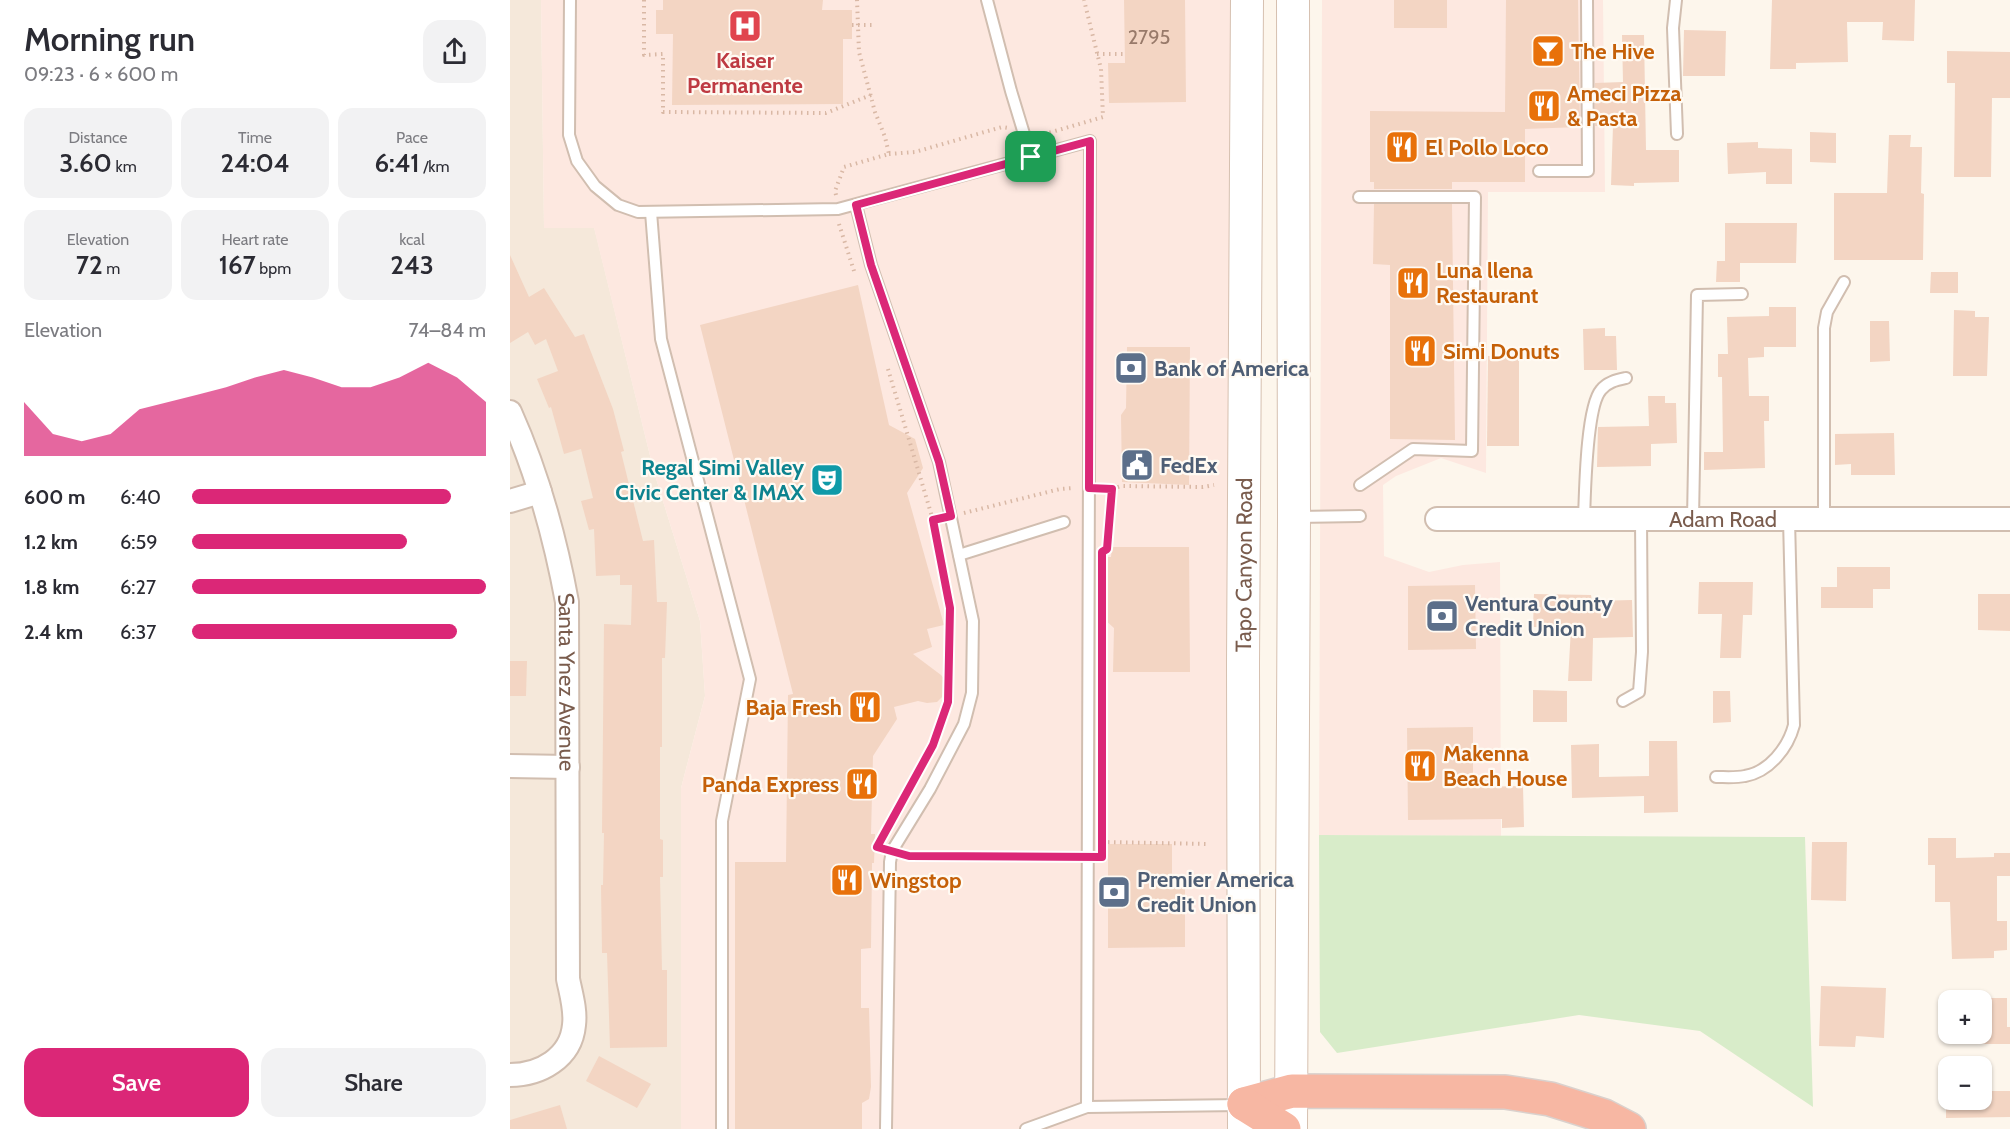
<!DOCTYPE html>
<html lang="en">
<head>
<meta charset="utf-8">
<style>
  body { margin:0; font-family:Cabin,sans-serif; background:#f2f2f3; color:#2b2b33; height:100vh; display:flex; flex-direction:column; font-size:22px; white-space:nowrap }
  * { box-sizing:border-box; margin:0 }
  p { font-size:20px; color:#7c7c81 }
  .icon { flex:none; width:33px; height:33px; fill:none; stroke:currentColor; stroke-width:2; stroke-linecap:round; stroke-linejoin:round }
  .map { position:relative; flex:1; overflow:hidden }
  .drawer { display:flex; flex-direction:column; background:#fff; width:510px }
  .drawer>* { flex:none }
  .controls { position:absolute; left:1428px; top:990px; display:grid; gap:12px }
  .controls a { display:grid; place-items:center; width:54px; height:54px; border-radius:12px; background:#fff; box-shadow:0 2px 4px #0004; font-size:30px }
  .pin { position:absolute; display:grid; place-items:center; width:51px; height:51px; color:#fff; margin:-26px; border-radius:12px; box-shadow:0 3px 9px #0006 }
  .round { display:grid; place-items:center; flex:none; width:63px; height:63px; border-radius:18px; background:#f2f2f3 }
  .head { display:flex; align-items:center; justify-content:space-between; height:102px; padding:0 24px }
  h1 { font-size:33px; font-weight:600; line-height:45px }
  .stats { display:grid; grid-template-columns:repeat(3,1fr); gap:9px; height:102px; padding:6px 24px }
  .stats div { display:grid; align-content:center; border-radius:15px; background:#f2f2f3; text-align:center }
  .stats b { font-size:26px; font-weight:600 }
  .stats small { font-size:16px; font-weight:400 }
  .stats p { font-size:16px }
  .chart { height:168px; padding:12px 24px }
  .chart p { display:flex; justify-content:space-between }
  .chart svg { width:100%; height:108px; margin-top:6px; fill:#db2777; opacity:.7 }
  .cta { display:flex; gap:12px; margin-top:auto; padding:12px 24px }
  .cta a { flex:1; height:69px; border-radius:18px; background:#db2777; color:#fff; font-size:24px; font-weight:600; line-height:69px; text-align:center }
  .cta a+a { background:#f2f2f3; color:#2b2b33 }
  ul { padding:0 24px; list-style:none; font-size:20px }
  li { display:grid; grid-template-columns:96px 72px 1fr; align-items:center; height:45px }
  li i { height:15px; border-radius:8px; background:#db2777 }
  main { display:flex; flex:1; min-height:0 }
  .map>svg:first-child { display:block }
  .residential { fill:#f5e8da }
  .commercial { fill:#fde8e0 }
  .green { fill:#d8ecc9 }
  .building { fill:#f3d5c3 }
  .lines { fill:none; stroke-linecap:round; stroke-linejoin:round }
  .service-casing { stroke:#d1beb0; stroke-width:14 }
  .minor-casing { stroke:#d1beb0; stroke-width:26 }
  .secondary-casing { stroke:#d6c0b0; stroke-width:34 }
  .motorway-casing { stroke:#dad1cd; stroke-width:36 }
  .path { stroke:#d9b8a5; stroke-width:4; stroke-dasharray:1.5 4.5; stroke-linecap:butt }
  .service { stroke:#fff; stroke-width:10 }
  .minor { stroke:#fff; stroke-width:22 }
  .secondary { stroke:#fff; stroke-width:32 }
  .motorway { stroke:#f7b7a3; stroke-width:33 }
  .route-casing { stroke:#fff; stroke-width:12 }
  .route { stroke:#db2777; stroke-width:8 }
  .labels { text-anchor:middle; stroke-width:4.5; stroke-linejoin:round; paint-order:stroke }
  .number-label { font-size:20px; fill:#987a6a }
  .food-label { font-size:22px; font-weight:bold; fill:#c56008; stroke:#fffaf3; text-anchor:start }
  .health-label { font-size:22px; font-weight:bold; fill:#be3a42; stroke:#fffaf3 }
  .service-label { font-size:22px; font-weight:bold; fill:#4e5e75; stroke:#fffaf3; text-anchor:start }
  .culture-label { font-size:22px; font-weight:bold; fill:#0d838f; stroke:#fffaf3; text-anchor:end }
  .street-label { font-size:22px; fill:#7a5c4d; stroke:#fffaf3 }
</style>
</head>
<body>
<main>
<section class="drawer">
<div class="head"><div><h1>Morning run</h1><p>09:23 · 6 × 600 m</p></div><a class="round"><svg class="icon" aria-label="share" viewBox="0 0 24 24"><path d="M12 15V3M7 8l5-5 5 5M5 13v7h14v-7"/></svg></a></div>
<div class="stats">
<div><p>Distance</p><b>3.60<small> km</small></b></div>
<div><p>Time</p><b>24:04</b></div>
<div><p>Pace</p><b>6:41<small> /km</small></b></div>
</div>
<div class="stats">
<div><p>Elevation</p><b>72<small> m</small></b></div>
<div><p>Heart rate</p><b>167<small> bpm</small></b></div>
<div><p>kcal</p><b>243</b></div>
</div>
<div class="chart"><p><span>Elevation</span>74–84 m</p>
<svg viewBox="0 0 160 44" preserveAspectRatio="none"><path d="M0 44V22L10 35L20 38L30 35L40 25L50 22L60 19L70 16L80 12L90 9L100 12L110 16L120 16L130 12L140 6L150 12L160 22V44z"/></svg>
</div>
<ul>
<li><b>600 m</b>6:40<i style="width:88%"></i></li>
<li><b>1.2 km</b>6:59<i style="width:73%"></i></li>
<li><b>1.8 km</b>6:27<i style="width:100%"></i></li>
<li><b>2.4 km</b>6:37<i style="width:90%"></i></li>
</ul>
<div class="cta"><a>Save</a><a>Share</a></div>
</section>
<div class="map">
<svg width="1500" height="1129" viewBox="0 0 1500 1129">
  <rect width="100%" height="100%" fill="#fdf6ec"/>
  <polygon class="residential" points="0,0 31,0 34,227 84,227 144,472 190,621 195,696 171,788 171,1129 0,1129"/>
  <g class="commercial">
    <polygon points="31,0 729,0 725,1129 171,1129 171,788 195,696 190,621 144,472 84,228 34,228"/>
    <polygon points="812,0 1093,0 1095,192 978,192 976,473 931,458 886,476 873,485 874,556 919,572 953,565 990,562 991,836 809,835"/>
  </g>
  <polygon class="green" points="809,835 1295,837 1303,1107 1190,1031 1069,1015 827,1053 810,1032"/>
  <g class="building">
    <polygon points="153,0 313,0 312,10 342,10 342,39 333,39 333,104 162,105 163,34 146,34 146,10 153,10"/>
    <polygon points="614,0 675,0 676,102 599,103 598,63 615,63"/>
    <rect x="884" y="0" width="53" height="28"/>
    <polygon points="996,0 1068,0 1070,127 1015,129 1015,182 942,182 942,189 864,189 864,182 860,182 860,111 995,112"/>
    <polygon points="1262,0 1405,0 1404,41 1372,40 1373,22 1337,22 1338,62 1286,63 1286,69 1260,69"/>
    <polygon points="1174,30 1216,31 1215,76 1173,76"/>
    <polygon points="1112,35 1134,35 1136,150 1169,150 1169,182 1124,183 1124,186 1101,185 1103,126 1085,126 1085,83 1113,82"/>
    <polygon points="1437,51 1500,52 1500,98 1482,98 1481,177 1444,177 1445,83 1437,83"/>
    <polygon points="1300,132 1326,133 1326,163 1300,162"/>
    <polygon points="1379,135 1401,135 1400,147 1412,147 1411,193 1414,194 1413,260 1324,260 1324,193 1377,193"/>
    <polygon points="1248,142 1248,148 1282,149 1282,184 1256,184 1256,172 1218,174 1217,143"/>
    <polygon points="864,204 942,204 945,440 880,439 880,265 863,264"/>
    <polygon points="1215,223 1287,223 1286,263 1230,263 1230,282 1206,282 1207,261 1215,261"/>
    <polygon points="0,255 19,297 34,288 65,337 74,334 103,409 114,451 111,452 133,541 144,540 147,602 157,602 155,658 152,658 152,747 150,747 150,839 153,840 153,877 150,877 152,970 157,970 157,1047 100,1048 97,953 92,953 91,885 93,885 94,833 92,833 94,624 121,625 122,585 110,585 110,575 86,576 84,529 79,530 71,501 83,498 71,449 54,454 41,407 39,408 27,379 48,371 36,339 25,345 18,332 0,343"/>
    <polygon points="1421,272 1448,272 1448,293 1420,293"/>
    <polygon points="348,285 379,425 405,439 413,468 397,493 434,625 417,629 422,647 403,654 431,675 435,680 436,687 434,695 427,702 417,703 408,701 384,707 387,719 363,756 361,834 365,834 364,863 362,863 361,948 351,949 351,1008 359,1008 361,1087 359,1099 352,1103 352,1129 225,1129 225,862 276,862 278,695 283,694 190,325"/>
    <polygon points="1259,307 1286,307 1286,347 1254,347 1254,357 1238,358 1239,396 1259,396 1259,421 1254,421 1255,468 1194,470 1194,452 1213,452 1212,377 1208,377 1208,354 1218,354 1217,317 1259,316"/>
    <polygon points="1444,310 1465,311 1465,317 1479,317 1477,376 1443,376"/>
    <polygon points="1360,321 1379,321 1380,361 1360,362"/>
    <polygon points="1095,328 1095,336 1106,336 1107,370 1074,370 1073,329"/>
    <polygon points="617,347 680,347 679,485 612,482 611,415 616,408"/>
    <polygon points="978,356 1009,356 1009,446 977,446"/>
    <polygon points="1138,396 1155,396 1155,403 1166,403 1167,443 1141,444 1141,466 1087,467 1088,427 1139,426"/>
    <polygon points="1384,433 1385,475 1341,475 1341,464 1325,465 1325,434"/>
    <polygon points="602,547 679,547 680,672 603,672 604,628 594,619 593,557 601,557"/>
    <polygon points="1327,567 1380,567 1380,589 1363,589 1363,608 1311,608 1311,587 1327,587"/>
    <polygon points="1189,582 1243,582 1242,615 1233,615 1231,658 1210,658 1212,614 1188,614"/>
    <polygon points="965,585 966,649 898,650 898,586"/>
    <polygon points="1024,594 1081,595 1082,601 1122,600 1123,637 1083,638 1082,681 1058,681 1061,628 1023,627"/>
    <polygon points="1468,594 1500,594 1500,631 1468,630"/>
    <polygon points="0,661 17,661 16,696 0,696"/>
    <polygon points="1023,690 1057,691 1057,722 1023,722"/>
    <polygon points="1203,691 1220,691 1221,722 1203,723"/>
    <polygon points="963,727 963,787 1013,786 1014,827 992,828 992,819 898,820 897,728"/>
    <polygon points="1139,741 1167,741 1168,812 1134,813 1134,796 1062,798 1061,745 1089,744 1089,777 1139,776"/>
    <polygon points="1418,838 1446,838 1446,858 1484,857 1484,853 1500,853 1500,876 1487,876 1487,921 1497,921 1497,950 1484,951 1484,958 1442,959 1440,902 1425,902 1425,865 1418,865"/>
    <polygon points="1302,842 1337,842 1336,901 1301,900"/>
    <polygon points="598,844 662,844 662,878 675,878 675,947 598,948"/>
    <polygon points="1311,986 1376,988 1374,1038 1346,1036 1345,1047 1309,1046"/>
    <polygon points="1472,998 1497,998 1497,1027 1500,1027 1500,1044 1472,1044"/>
    <polygon points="89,1056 141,1084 127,1108 76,1081"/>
    <polygon points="1472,1091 1500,1091 1500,1117 1436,1118 1436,1100 1472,1100"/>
    <polygon points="50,1105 57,1129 0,1129 0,1120"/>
  </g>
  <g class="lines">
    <g class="service-casing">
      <g id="service">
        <polyline points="60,0 59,135 67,161 85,186 108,205 128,212 328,209 580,141 577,1107"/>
        <polyline points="477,0 501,91 521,157"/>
        <polyline points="1166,0 1163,28 1167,134"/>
        <polyline points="1029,171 1078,171 1077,0"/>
        <polyline points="849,197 965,197 962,451 903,449 850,485"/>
        <polyline points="346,205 361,265 429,462 463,621 462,693 454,724 420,789 382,851 380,862 376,1129"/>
        <polyline points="141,212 151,339 240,679 212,821 212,1129"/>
        <polyline points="787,517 850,516"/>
        <path d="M1074,519c1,-25 2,-112 17,-129 6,-8 16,-10 25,-12"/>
        <polyline points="1183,519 1187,295 1232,294"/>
        <polyline points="1314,519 1314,328 1317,312 1334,282"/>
        <polyline points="449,555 554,522"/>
        <polyline points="1113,701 1129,692 1132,652 1131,519"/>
        <path d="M1206,777c9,0 19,1 29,-1 24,-4 43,-28 49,-51l-5,-206"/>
        <polyline points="516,1129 577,1107 731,1105"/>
      </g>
    </g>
    <g class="minor-casing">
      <g id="minor">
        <path id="s1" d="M0,412c27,60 45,125 57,190l1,377c3,15 8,31 6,46 -3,33 -34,50 -64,50"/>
        <polyline points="0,501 30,492"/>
        <path id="s2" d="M927,519h573"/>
        <polyline points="0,766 58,767"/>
      </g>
    </g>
    <g class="secondary-casing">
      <g id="secondary">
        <path id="s3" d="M734,1129l-1,-466 4,-663"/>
        <polyline points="781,1129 784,517 783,0"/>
      </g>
    </g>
    <g class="motorway-casing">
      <g id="motorway">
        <polyline points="734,1104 782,1091 995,1092 1040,1099 1094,1116 1119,1129"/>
        <polyline points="734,1104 774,1129"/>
      </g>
    </g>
    <g class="path">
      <polyline points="134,0 134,55 153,54 153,112 316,113 361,95"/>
      <polyline points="342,25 365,25"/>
      <polyline points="587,54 615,54"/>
      <polyline points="528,136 593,117 591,69 574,0"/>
      <polyline points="379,154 405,152 492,127 498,128"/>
      <polyline points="326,195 325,191 334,167 379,154 375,137 365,112 349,52 347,0"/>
      <polyline points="329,224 344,271"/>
      <polyline points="378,369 423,520"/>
      <polyline points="592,488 602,489 597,549 594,551"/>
      <polyline points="602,489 611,486 693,487 704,485"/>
      <polyline points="454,513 550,489 563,488"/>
      <polyline points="397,793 423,745 437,702 440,608 423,520 426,519"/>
      <polyline points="592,842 699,844"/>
      <polyline points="395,855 565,857"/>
    </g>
    <use href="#service" class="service"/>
    <use href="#minor" class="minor"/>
    <use href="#secondary" class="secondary"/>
    <use href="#motorway" class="motorway"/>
  </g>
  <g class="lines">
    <g class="route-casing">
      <polygon id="route" points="580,141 579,488 602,489 597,549 592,552 592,857 399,856 367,847 423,745 438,702 440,608 423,520 441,516 429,462 361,265 346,205"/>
    </g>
    <use href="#route" class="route"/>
  </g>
  <defs>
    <g id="hospital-square" transform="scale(1.725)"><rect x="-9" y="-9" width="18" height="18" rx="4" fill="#e0444e" stroke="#fffaf3"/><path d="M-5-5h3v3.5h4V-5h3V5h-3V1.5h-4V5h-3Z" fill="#fff"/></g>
    <g id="bar-square" transform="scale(1.725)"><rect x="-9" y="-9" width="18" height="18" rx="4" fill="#e8710a" stroke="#fffaf3"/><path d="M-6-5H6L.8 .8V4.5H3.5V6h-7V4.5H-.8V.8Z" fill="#fff"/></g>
    <g id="restaurant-square" transform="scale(1.725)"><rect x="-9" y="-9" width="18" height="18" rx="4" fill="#e8710a" stroke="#fffaf3"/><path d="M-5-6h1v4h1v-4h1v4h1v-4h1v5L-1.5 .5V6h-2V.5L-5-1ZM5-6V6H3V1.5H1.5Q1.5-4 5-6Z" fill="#fff"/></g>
    <g id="bank-square" transform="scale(1.725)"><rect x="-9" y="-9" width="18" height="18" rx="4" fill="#5c6f8a" stroke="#fffaf3"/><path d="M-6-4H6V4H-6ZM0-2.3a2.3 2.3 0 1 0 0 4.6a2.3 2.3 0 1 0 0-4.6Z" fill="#fff"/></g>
    <g id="civic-square" transform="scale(1.725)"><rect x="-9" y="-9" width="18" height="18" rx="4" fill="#5c6f8a" stroke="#fffaf3"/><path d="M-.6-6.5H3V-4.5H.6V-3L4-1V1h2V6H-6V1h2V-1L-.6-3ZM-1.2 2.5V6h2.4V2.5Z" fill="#fff"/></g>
    <g id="theatre-square" transform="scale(1.725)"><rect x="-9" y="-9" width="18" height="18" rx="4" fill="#0f9aa8" stroke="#fffaf3"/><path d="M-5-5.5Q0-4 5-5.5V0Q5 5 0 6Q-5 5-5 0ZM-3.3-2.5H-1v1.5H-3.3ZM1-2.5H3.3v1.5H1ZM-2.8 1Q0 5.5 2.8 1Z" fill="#fff"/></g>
  </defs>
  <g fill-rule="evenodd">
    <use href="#hospital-square" x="235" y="26"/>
    <use href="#bar-square" x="1038" y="51"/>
    <use href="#restaurant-square" x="1034" y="106"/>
    <use href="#restaurant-square" x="892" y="147"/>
    <use href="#restaurant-square" x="903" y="283"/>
    <use href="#restaurant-square" x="910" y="351"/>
    <use href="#bank-square" x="621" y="368"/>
    <use href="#civic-square" x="627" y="465"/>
    <use href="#theatre-square" x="317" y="480"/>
    <use href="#bank-square" x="932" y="616"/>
    <use href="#restaurant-square" x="355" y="707"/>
    <use href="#restaurant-square" x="910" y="766"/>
    <use href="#restaurant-square" x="352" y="784"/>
    <use href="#restaurant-square" x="337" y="880"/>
    <use href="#bank-square" x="604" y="892"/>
  </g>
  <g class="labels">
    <g class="number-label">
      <text x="639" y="44">2795</text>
    </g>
    <g class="food-label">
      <text x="1061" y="59">The Hive</text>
      <text x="1057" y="101">Ameci Pizza<tspan x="1057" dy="25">&amp; Pasta</tspan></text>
      <text x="915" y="155">El Pollo Loco</text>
      <text x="926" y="278">Luna llena<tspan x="926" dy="25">Restaurant</tspan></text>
      <text x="933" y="359">Simi Donuts</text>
      <text x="332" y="715" text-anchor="end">Baja Fresh</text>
      <text x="933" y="761">Makenna<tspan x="933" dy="25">Beach House</tspan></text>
      <text x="329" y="792" text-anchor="end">Panda Express</text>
      <text x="360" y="888">Wingstop</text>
    </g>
    <g class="health-label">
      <text x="235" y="68">Kaiser<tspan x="235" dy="25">Permanente</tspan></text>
    </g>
    <g class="service-label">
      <text x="644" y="376">Bank of America</text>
      <text x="650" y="473">FedEx</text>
      <text x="955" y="611">Ventura County<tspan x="955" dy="25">Credit Union</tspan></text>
      <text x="627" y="887">Premier America<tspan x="627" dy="25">Credit Union</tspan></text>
    </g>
    <g class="culture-label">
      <text x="294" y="475">Regal Simi Valley<tspan x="294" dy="25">Civic Center &amp; IMAX</tspan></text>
    </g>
    <g class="street-label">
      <text dy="8" stroke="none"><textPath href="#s2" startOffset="286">Adam Road</textPath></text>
      <text dy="8" stroke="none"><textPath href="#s3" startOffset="564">Tapo Canyon Road</textPath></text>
      <text dy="8" stroke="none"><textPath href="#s1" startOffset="279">Santa Ynez Avenue</textPath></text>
    </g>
  </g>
</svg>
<div class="controls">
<a>+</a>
<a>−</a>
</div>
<div class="pin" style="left:521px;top:157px;background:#1e9e55"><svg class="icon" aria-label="arrive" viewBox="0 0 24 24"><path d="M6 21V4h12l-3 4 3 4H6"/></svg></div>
</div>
</main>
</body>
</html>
